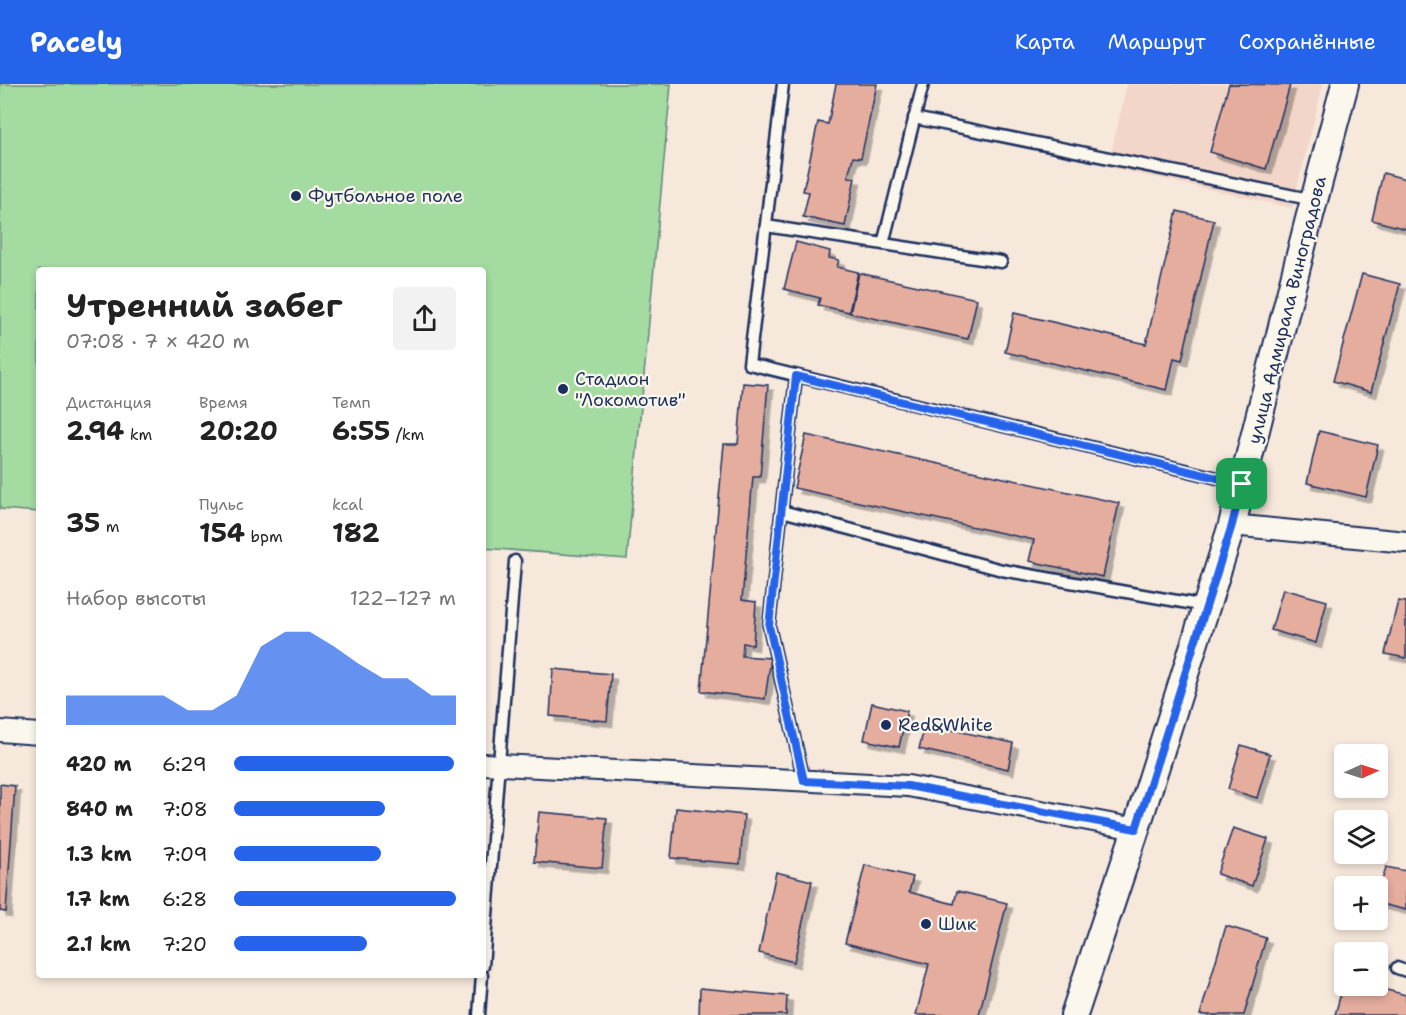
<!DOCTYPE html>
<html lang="ru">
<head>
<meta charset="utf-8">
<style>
  body { margin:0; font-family:"Shantell Sans",sans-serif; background:#f2f2f2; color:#222; height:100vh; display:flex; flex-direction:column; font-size:22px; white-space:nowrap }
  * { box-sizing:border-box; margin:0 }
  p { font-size:20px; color:#767676 }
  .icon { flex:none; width:33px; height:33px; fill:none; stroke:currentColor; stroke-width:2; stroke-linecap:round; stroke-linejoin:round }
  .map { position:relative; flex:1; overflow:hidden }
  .drawer { position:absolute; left:36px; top:183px; width:450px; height:711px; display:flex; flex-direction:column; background:#fff; border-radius:6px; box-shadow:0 3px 9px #0003 }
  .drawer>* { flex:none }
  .needle { width:39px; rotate:87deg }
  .fabs { position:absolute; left:1334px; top:660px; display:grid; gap:12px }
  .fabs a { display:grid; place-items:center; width:54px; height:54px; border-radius:6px; background:#fff; box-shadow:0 3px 9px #0003; font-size:30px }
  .pin { position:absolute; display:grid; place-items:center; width:51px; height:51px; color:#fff; margin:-26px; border-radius:12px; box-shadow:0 3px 9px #0006 }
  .round { display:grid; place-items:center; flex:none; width:63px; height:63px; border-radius:6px; background:#f2f2f2 }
  .summary { display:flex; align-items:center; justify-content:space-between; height:102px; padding:0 30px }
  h1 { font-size:33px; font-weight:700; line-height:45px }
  .stats { display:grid; grid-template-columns:repeat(3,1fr); gap:9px; height:102px; padding:6px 30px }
  .stats div { display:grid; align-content:center }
  .stats b { font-size:26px; font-weight:700 }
  .stats small { font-size:16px; font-weight:400 }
  .stats p { font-size:16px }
  .chart { height:168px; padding:12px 30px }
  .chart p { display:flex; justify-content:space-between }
  .chart svg { width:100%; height:108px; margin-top:6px; fill:#2563eb; opacity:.7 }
  ul { padding:0 30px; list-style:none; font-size:20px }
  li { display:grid; grid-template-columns:96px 72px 1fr; align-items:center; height:45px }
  li i { height:15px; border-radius:8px; background:#2563eb }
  header { display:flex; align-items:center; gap:36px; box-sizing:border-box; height:84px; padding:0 30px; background:#2563eb; color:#fff }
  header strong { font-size:28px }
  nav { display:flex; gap:33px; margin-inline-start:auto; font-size:21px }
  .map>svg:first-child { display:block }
  .built { fill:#f2d6c9 }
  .green { fill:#a3dba0; stroke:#5f857f; stroke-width:1.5 }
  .building { fill:#e5ad9e; stroke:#1b2f5e; stroke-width:1.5; filter:url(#shadow) }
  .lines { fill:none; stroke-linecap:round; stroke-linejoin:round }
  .service-casing { stroke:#1b2f5e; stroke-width:15 }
  .minor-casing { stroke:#1b2f5e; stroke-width:24 }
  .tertiary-casing { stroke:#1b2f5e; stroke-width:30 }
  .service { stroke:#fbf7ec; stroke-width:10 }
  .minor { stroke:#fbf7ec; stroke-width:20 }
  .tertiary { stroke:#fbf7ec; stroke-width:26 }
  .route-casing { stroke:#fff; stroke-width:12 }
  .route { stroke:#2563eb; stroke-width:8 }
  .poi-dot { fill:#1b2f5e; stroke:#fbf7ec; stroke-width:2 }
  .labels { text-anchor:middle; stroke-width:4.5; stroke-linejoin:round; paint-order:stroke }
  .poi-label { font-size:18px; fill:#1b2f5e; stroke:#fbf7ec; text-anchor:start }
  .street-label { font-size:18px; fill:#1b2f5e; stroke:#fbf7ec }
</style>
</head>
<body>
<header>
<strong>Pacely</strong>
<nav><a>Карта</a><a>Маршрут</a><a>Сохранённые</a></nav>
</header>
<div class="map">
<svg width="1406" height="931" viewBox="0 0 1406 931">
  <defs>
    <filter id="shadow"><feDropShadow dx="5.5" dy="5.5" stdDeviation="0" flood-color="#0004"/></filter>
  </defs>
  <rect width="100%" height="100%" fill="#f7e8dc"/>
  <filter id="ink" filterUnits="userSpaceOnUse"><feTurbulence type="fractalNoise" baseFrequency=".0167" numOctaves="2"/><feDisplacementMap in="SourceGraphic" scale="12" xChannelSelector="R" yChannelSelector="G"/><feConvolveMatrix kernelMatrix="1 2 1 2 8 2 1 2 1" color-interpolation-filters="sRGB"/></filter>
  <g filter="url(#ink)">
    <polygon class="built" points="1127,0 1323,0 1292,124 1108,83"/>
    <polygon class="green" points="0,0 671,0 627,475 483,464 483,186 39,186 39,428 0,425"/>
    <g class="building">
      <polygon points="836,0 877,0 861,74 853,73 848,93 855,94 845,142 803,133 809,108 803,107 818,38 828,40"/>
      <polygon points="1229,0 1290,1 1266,85 1210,68"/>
      <polygon points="1383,89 1406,95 1406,145 1372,136"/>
      <polygon points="1177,127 1214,136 1182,276 1174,274 1167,306 1005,268 1014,229 1146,260"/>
      <polygon points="796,158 830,167 829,174 839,176 837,183 858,188 849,228 818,221 820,214 784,205"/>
      <polygon points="859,189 977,215 968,255 850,229"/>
      <polygon points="1362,190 1400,200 1371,308 1333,297"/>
      <polygon points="743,299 768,301 760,393 753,393 742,516 756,518 753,561 743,559 742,572 771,574 765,615 701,607 724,360 738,360"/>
      <polygon points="1319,347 1378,361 1366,413 1307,399"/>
      <polygon points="806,351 1119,419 1103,493 1029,477 1034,456 794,404"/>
      <polygon points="1283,505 1327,517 1316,559 1271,546"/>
      <polygon points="1398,517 1406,518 1406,574 1385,570"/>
      <polygon points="553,585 611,590 607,637 550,632"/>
      <polygon points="872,619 907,627 899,663 864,656"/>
      <polygon points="925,640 1013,659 1008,685 919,665"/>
      <polygon points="1241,661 1270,670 1257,714 1228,705"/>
      <polygon points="0,700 15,702 6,828 0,827"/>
      <polygon points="676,724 744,731 740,780 671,774"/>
      <polygon points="539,728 607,734 602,784 534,778"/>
      <polygon points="1233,744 1268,755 1252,802 1217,790"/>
      <polygon points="865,781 913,793 909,808 954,820 957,807 1007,819 979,931 916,931 929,880 845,859"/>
      <polygon points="1386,783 1406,787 1406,826 1377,819 1377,813"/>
      <polygon points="776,788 812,797 794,878 759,869"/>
      <polygon points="1226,842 1266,854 1244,931 1200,931"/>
      <polygon points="1344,898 1344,902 1372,902 1406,911 1406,931 1335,931"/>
      <polygon points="700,904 787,912 786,931 699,931"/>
    </g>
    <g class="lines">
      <g class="service-casing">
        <g id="service">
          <polyline points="783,0 749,280 1242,400"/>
          <polyline points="914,34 1314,116"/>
          <polyline points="766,142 1001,178"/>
          <polyline points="883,160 923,0"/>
          <polyline points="796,292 769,542 804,697"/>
          <polyline points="782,427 1002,486 1205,522"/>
          <polyline points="483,882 515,477"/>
          <polyline points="1397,884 1406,887"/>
          <polyline points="479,931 482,891"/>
        </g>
      </g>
      <g class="minor-casing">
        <g id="minor">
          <polyline points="1232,441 1406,458"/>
          <polyline points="0,647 39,650"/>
          <polyline points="483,680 908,702 1136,745"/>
        </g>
      </g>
      <g class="tertiary-casing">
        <polyline id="tertiary" points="1074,931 1136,745 1232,441 1308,139 1345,0"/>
      </g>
      <use href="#service" class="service"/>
      <use href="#minor" class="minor"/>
      <use href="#tertiary" class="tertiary"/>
    </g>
  </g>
  <g class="lines" filter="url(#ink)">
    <g class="route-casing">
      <polygon id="route" points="796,292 1242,400 1232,441 1136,745 908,702 804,697 769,542"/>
    </g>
    <use href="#route" class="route"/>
  </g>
  <g class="poi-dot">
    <circle cx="296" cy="112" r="6"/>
    <circle cx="563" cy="305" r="6"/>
    <circle cx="886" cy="641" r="6"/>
    <circle cx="926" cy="840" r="6"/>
  </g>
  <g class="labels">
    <g class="poi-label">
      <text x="308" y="118">Футбольное поле</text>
      <text x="575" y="301">Стадион<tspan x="575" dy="21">"Локомотив"</tspan></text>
      <text x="898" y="647">Red&amp;White</text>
      <text x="938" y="846">Шик</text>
    </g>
    <g class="street-label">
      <text transform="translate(1287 226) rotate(-76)" y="6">улица Адмирала Виноградова</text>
    </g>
  </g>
</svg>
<div class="fabs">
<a><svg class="needle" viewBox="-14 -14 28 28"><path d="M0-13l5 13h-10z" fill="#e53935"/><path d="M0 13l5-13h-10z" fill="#767676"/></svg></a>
<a><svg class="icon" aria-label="layers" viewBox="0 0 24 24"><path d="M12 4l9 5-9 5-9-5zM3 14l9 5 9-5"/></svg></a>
<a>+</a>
<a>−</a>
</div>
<div class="pin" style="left:1242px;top:400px;background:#1e9e55"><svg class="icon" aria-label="arrive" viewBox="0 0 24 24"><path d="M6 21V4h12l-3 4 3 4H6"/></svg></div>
<section class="drawer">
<div class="summary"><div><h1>Утренний забег</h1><p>07:08 · 7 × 420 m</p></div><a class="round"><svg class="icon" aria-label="share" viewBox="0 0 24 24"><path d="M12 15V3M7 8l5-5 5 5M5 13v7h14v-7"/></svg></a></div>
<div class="stats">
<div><p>Дистанция</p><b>2.94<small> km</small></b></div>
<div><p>Время</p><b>20:20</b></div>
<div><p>Темп</p><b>6:55<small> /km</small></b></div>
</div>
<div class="stats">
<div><b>35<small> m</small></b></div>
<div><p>Пульс</p><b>154<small> bpm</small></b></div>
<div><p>kcal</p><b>182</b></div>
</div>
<div class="chart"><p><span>Набор высоты</span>122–127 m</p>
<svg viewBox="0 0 160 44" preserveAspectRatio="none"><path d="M0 44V32L10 32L20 32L30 32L40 32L50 38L60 38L70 32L80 12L90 6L100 6L110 12L120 19L130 25L140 25L150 32L160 32V44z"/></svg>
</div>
<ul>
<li><b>420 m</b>6:29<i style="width:99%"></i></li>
<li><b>840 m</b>7:08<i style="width:68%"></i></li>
<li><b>1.3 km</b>7:09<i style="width:66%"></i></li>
<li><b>1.7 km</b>6:28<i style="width:100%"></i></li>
<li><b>2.1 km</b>7:20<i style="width:60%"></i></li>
</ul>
</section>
</div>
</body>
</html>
